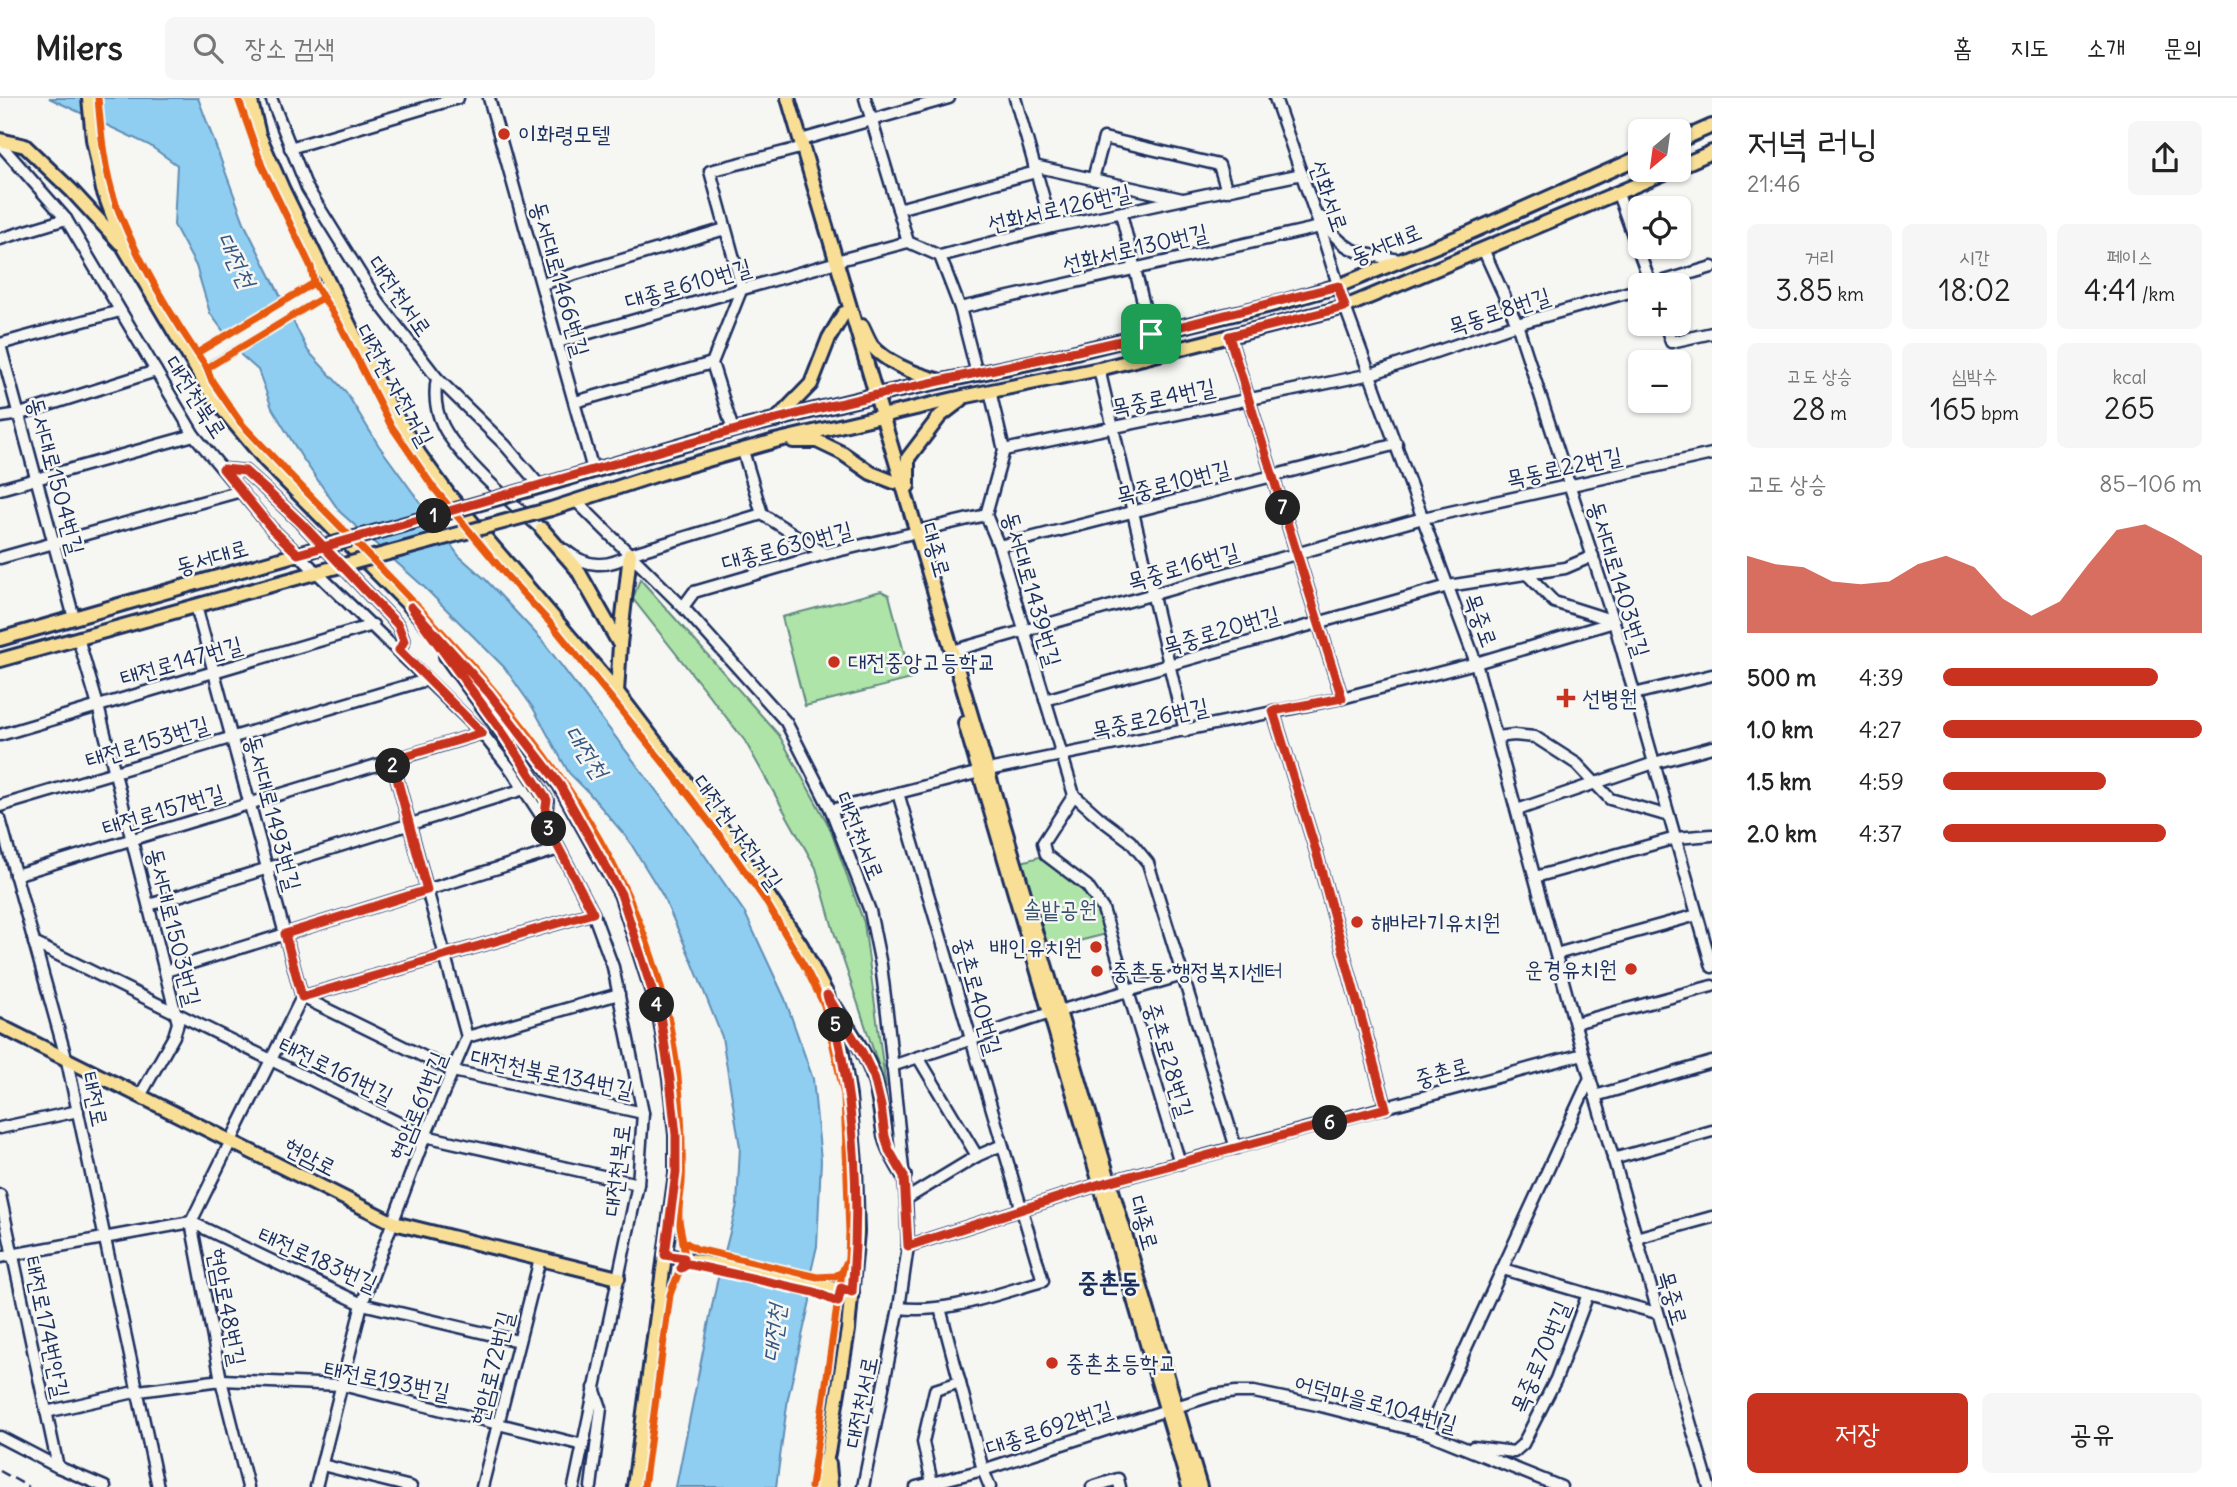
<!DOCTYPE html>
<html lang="ko">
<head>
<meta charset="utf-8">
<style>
  body { margin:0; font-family:Delius,"Poor Story",sans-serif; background:#f6f6f6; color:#222; height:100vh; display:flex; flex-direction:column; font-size:26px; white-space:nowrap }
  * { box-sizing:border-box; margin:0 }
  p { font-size:23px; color:#767676 }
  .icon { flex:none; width:38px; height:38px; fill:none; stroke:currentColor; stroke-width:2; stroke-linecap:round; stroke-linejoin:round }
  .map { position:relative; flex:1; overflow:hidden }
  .details { display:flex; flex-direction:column; background:#fff; width:525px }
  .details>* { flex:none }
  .needle { width:46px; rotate:209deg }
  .fabs { position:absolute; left:1628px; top:21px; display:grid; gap:14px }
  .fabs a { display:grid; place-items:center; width:63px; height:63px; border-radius:10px; background:#fff; box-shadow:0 2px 5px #0004; font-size:35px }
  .pin { position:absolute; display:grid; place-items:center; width:60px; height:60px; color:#fff; margin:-30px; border-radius:14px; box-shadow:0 4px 10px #0006 }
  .km { position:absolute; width:35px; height:35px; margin:-18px; border-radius:50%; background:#222; color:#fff; font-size:19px; line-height:35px; text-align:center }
  .round { display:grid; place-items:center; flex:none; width:74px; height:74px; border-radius:10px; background:#f6f6f6 }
  .head { display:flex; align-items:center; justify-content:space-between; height:119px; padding:0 35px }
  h1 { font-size:38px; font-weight:600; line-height:52px }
  .stats { display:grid; grid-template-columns:repeat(3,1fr); gap:10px; height:119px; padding:7px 35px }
  .stats div { display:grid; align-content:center; border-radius:10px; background:#f6f6f6; text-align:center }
  .stats b { font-size:30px; font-weight:600 }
  .stats small { font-size:19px; font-weight:400 }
  .stats p { font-size:19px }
  .chart { height:196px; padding:14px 35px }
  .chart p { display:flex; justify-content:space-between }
  .chart svg { width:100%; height:126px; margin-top:7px; fill:#c8321e; opacity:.7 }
  .button { display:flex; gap:14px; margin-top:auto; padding:14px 35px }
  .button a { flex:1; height:80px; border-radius:10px; background:#c8321e; color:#fff; font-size:28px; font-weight:600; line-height:80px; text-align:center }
  .button a+a { background:#f6f6f6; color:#222 }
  ul { padding:0 35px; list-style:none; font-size:23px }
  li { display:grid; grid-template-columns:112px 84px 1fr; align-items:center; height:52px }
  li i { height:18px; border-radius:9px; background:#c8321e }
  header { display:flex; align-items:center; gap:42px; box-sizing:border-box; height:98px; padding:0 35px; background:#fff; border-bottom:2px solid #e0e0e0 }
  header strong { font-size:33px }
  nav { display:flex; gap:38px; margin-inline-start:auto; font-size:24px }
  .search { width:490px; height:63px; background:#f6f6f6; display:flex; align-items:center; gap:18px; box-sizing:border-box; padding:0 24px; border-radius:10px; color:#767676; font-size:26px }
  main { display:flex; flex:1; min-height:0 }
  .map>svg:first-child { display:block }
  .green { fill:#aee4a7; stroke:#648a82; stroke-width:2 }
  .water { fill:#8fcef0; stroke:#618eb6; stroke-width:2 }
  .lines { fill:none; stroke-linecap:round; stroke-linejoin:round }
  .minor-casing { stroke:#1b2f5e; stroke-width:15 }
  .major-casing { stroke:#1b2f5e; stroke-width:18 }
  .minor { stroke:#f6f6f2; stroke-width:10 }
  .major { stroke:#f9df96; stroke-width:12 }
  .rail { stroke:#1b2f5e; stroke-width:2.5; stroke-dasharray:10 5; stroke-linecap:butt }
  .major-bridge-casing { stroke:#1b2f5e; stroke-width:18; stroke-linecap:butt }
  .major-bridge { stroke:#f9df96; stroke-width:12 }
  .cycleway-casing { stroke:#f6f6f2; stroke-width:11 }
  .cycleway { stroke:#e8590c; stroke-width:7 }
  .route-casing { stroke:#fff; stroke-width:14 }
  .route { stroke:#c8321e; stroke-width:9 }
  .poi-dot { fill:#c8321e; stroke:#f6f6f2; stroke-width:2.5 }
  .labels { text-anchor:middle; stroke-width:5; stroke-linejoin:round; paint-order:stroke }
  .poi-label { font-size:23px; fill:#1b2f5e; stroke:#f6f6f2; text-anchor:start }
  .street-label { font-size:23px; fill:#1b2f5e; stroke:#f6f6f2 }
  .park-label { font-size:23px; fill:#38536d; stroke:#f6f6f2 }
  .water-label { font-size:24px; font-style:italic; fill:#385782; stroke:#f6f6f2 }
  .quarter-label { font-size:26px; font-weight:bold; fill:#1b2f5e; stroke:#f6f6f2 }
</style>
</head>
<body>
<header>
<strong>Milers</strong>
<div class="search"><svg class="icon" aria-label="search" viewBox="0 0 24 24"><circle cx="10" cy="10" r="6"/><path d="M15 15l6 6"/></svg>장소 검색</div>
<nav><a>홈</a><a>지도</a><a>소개</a><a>문의</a></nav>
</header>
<main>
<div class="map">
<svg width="1712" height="1389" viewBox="0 0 1712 1389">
  <rect width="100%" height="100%" fill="#f6f6f2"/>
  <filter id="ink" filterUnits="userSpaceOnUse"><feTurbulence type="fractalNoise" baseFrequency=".0143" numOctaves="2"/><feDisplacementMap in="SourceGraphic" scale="14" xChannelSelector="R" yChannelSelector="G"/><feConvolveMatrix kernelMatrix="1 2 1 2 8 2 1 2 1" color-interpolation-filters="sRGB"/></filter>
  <g filter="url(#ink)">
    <g class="green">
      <polygon points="640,481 779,637 829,728 864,825 886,990 834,834 816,770 745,643 633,501"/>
      <polygon points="881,493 889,497 911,581 805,608 782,519"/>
      <polygon points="1046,757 1087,788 1110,835 1036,854 1011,767"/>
    </g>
    <polygon class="water" points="49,0 198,0 245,127 308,253 346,294 379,348 459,458 486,482 541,541 696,745 745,815 785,901 813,981 821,1062 817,1148 810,1178 810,1203 788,1300 776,1389 676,1389 716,1188 737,1107 740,1049 722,939 691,861 663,798 628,741 589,695 569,675 533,610 504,569 423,488 340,414 301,358 272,310 258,272 241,257 210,215 196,168 174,127 177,67 149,47"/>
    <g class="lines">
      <g class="minor-casing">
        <g id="minor">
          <polyline points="271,0 307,90 376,201 437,280 505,347 540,388"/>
          <polyline points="489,0 593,372"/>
          <polyline points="865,0 908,144 940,158 960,210 977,276"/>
          <polyline points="1015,0 1052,129"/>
          <polyline points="1275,0 1320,129 1345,209 1476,565 1583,956 1709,1389"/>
          <polyline points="801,42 949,0"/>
          <polyline points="0,46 66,121 194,337 272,431 482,635 512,673 544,722 593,815 613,869 643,1015 638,1086 574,1389"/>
          <polyline points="290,50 458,0"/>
          <polyline points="1034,68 1182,101"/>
          <polyline points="1093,81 1104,40 1219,67 1227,93"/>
          <polyline points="1618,96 1651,187"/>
          <polyline points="898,111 1036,74"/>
          <polyline points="1121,115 1151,236"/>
          <path d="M1321,119c23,38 39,36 80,43"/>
          <polyline points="0,141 66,121"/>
          <polyline points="1483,151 1517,226 1614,524 1712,869"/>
          <polyline points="940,158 1052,129 1302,76"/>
          <polyline points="836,163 908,144"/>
          <polyline points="542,186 725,131"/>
          <polyline points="1651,187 1712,169"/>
          <polyline points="960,210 1320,129"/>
          <polyline points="1665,226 1671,244 1712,235"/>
          <polyline points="1229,238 1342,600"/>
          <polyline points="558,244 830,166"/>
          <polyline points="0,246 120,213"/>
          <polyline points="0,247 74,520"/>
          <polyline points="193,266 328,186"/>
          <polyline points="1099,271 1185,633"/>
          <path d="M437,280c-3,16 -2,32 6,48 18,35 72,80 103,107"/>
          <polyline points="990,293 1004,352 986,417 999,448 1074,697 1102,722 1130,743 1148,765 1236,1050"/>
          <polyline points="575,304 712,265"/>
          <polyline points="0,319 20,316 156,273"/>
          <polyline points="733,332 712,265 742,190 710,73 796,51"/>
          <polyline points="1004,352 1371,276 1517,226 1640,191"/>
          <polyline points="743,353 762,416 825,456"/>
          <polyline points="223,371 245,373 265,391 304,428 398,527 404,543 399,552"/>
          <polyline points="0,391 194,337"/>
          <polyline points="576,403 683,509 786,624 831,712 870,813 881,867 888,923 906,1101 908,1148 899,1210 863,1389"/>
          <polyline points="917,433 986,417"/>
          <polyline points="999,448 1397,346"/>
          <path d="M565,452c20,17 43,19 65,4l132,-40"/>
          <polyline points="0,460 241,393"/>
          <polyline points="1527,476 1554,504 1614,523"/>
          <polyline points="196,508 302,899 191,1124 221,1282 248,1389"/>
          <polyline points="683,509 694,494 825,456 909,436"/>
          <polyline points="78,540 98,608 178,925 174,938 140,998"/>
          <polyline points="952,553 1423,420 1712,356"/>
          <polyline points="1634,596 1712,577"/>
          <polyline points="1045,602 1448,488 1565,470 1593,458"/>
          <polyline points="1273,613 1316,753 1386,1010"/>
          <polyline points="0,637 373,527"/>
          <polyline points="1497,639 1514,637 1535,639 1577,666 1610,701 1669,718"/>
          <path d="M898,695l145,488c-47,13 -96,33 -144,27"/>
          <polyline points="1074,697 1043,745 1046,757 1087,788 1103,811 1180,1065"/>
          <polyline points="0,708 426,582"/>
          <polyline points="831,712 988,672 1342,600 1476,565 1614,524"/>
          <polyline points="1517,712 1654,665 1712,649"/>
          <polyline points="0,721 67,963 158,1389"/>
          <polyline points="15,777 482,635"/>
          <polyline points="1535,779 1676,740 1712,737"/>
          <polyline points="149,807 524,691"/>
          <polyline points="34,845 425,1038 638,1086"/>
          <polyline points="1556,856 1697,817"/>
          <polyline points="166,873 559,751"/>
          <polyline points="302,899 453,973 643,1015"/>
          <polyline points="302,899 593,815"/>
          <polyline points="1059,913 1183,877"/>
          <polyline points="1575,925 1712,888"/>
          <polyline points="467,939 619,896"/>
          <polyline points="918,959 977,1058"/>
          <polyline points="892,968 1050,915"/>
          <polyline points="1595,998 1712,964"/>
          <polyline points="0,1030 78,1013"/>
          <polyline points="1613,1061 1712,1033"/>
          <polyline points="0,1097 58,1369"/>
          <polyline points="906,1101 977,1058 1002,1047"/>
          <polyline points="1636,1140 1712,1119"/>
          <polyline points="908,1148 1100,1086 1583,956"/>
          <polyline points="0,1159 191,1124 362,1206 518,1243"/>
          <polyline points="1503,1171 1588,1196"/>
          <polyline points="940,1210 983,1372 990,1389"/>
          <polyline points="46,1314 139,1293 221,1282 342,1287 583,1347"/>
          <polyline points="1427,1335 1590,980"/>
          <polyline points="0,1339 58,1369 105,1389"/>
          <polyline points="1473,1349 1514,1354 1523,1346 1556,1281 1588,1196 1657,1215"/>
          <polyline points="322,1367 411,1389"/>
          <polyline points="932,1385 923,1344 935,1292 960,1284"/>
          <polyline points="316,1389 362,1206 425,1038 467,939 392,662"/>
          <polyline points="482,1389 540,1161"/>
          <polyline points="591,1389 601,1310 594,1290"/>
          <polyline points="916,1389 983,1372 1176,1309 1214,1297 1236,1294 1254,1294 1317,1307 1427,1335 1561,1389"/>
          <polyline points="1092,1389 1118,1381 1120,1389"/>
        </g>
      </g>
      <g class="major-casing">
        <g id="major">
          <polyline points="89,0 93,41 103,92 125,151 215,302 266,363 411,509 489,595 560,687 621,796 660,917 670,981 676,1037 676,1075 634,1389"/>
          <polyline points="250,0 259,37 283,92 386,302 419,356 448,396 617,594 733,745 801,847 827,897 840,943 849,998 855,1065 857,1134 848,1232 828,1355 820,1389"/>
          <polyline points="788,0 1200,1389"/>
          <polyline points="0,42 25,48 72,93 120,145"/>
          <polyline points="1678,43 1712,28"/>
          <polyline points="1678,69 1712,54"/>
          <path d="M862,228c3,6 6,14 10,20 17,19 46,29 69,35"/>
          <polyline points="776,322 811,286 829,240 844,215"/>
          <polyline points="793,343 817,343 842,355 871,375 894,384"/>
          <polyline points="908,388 908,360 940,318 961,302"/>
          <polyline points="531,391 733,332 876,297 1038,263 1283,204 1338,188 1471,134 1640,59"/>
          <polyline points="551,411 668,373 775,343 967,298 1099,271 1345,209 1672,72"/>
          <polyline points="542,431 577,471 620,547 617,594"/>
          <polyline points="0,541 312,452"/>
          <polyline points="620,546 630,456"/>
          <polyline points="446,558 505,638 546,703 544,722"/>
          <polyline points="0,562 329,471"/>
          <polyline points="965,625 1189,1389"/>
          <path d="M835,909c14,23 31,46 39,71 6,20 7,40 11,59 3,14 12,26 19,39"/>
          <polyline points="0,928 394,1125 618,1180"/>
          <polyline points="665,1157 852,1194"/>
          <polyline points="829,1366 831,1389"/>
        </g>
      </g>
      <use href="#minor" class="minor"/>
      <use href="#major" class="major"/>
      <polyline class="rail" points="0,1373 29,1389"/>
      <g class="major-bridge-casing">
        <g id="major-bridge">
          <polyline points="312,452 531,391"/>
          <polyline points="329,471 551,411"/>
        </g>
      </g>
      <use href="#major-bridge" class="major-bridge"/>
      <g class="cycleway-casing">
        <g id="cycleway">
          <path d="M98,0c3,35 6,72 18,106 20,54 58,117 91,164l5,13 29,42c201,218 439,396 441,722 0,12 1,25 0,37 -1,12 -4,25 -3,37 1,12 6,24 5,37 -2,13 -10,26 -14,39l-26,192"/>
          <polyline points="238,0 262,68 311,169 314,185 339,225 390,326 433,389 506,477 552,527 670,673 723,742 765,802 806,871 824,907 844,997 849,1134 848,1161 842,1174 811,1389"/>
          <polyline points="197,255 314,185"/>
          <polyline points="207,270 322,200"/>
          <polyline points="683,1143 697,1151 817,1179 835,1178 842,1174"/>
          <polyline points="681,1170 688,1166 711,1171 814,1193 838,1204"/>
        </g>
      </g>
      <use href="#cycleway" class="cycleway"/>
    </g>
  </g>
  <g class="lines" filter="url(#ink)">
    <g class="route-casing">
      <path id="route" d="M1151,236c-139,33 -281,59 -419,97 -145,39 -289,83 -434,123l-26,-25 -49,-60 22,2 20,18 39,37 94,99 6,16 -5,9 83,83 -90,27 35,130 -142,44 17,63 291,-84 -49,-93 3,-20 -42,-64 -94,-129 78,86 71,92 61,109 39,121 10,64 6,56v38l-11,82 19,3 -3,10 7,-4 23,5 103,23 24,10 3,-14 11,4c9,-101 3,-200 -25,-297l35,57 12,25 7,29 4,30 4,14 15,26 4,70 192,-62 286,-76 -70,-257 -43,-140 69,-13 -113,-362 116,-29 -7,-21 -187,48"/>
    </g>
    <use href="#route" class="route"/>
  </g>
  <g class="poi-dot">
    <circle cx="504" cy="36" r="7"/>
    <circle cx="834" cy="564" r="7"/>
    <path d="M1562.5 589.5h7v7h7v7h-7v7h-7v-7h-7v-7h7z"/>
    <circle cx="1357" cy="824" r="7"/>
    <circle cx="1096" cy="849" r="7"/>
    <circle cx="1631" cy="871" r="7"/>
    <circle cx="1097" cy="873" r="7"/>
    <circle cx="1052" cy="1265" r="7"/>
  </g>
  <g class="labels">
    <g class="poi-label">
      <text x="518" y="44">이화령모텔</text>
      <text x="848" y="572">대전중앙고등학교</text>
      <text x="1582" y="608">선병원</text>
      <text x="1371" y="832">해바라기유치원</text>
      <text x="1082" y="857" text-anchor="end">배인유치원</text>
      <text x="1617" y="879" text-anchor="end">운경유치원</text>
      <text x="1111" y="881">중촌동 행정복지센터</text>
      <text x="1066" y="1273">중촌초등학교</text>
    </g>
    <g class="street-label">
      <text transform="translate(1329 98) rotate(71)" y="8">선화서로</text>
      <text transform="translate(1059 110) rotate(-13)" y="8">선화서로126번길</text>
      <text transform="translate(1386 146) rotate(-22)" y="8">동서대로</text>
      <text transform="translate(1135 150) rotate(-13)" y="8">선화서로130번길</text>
      <text transform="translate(560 181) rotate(74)" y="8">동서대로1466번길</text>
      <text transform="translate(688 186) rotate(-16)" y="8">대종로610번길</text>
      <text transform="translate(400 198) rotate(55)" y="8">대전천서로</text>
      <text transform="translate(1499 213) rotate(-18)" y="8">목동로8번길</text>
      <text transform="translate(395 287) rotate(61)" y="8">대전천 자전거길</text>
      <text transform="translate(196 299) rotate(57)" y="8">대전천북로</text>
      <text transform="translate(1163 299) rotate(-12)" y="8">목중로4번길</text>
      <text transform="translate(1564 369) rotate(-12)" y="8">목동로22번길</text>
      <text transform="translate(56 378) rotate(75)" y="8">동서대로1504번길</text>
      <text transform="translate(1173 384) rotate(-14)" y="8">목중로10번길</text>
      <text transform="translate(787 448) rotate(-15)" y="8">대종로630번길</text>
      <text transform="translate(936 452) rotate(74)" y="8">대종로</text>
      <text transform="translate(212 459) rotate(-16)" y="8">동서대로</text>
      <text transform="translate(1183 468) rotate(-16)" y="8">목중로16번길</text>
      <text transform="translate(1619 481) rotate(73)" y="8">동서대로1403번길</text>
      <text transform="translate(1032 491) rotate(74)" y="8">동서대로1439번길</text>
      <text transform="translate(1481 522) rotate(70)" y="8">목중로</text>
      <text transform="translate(1221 532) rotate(-16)" y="8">목중로20번길</text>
      <text transform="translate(181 563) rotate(-16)" y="8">태전로147번길</text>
      <text transform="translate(1150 620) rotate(-12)" y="8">목중로26번길</text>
      <text transform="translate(147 644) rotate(-17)" y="8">태전로153번길</text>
      <text transform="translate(163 712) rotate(-17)" y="8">태전로157번길</text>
      <text transform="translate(273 715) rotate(75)" y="8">동서대로1493번길</text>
      <text transform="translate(738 734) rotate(54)" y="8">대전천 자전거길</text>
      <text transform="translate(860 738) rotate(68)" y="8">대전천서로</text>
      <text transform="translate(174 829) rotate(76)" y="8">동서대로1503번길</text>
      <text transform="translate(978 898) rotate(74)" y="8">중촌로40번길</text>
      <text transform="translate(1169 962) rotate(73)" y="8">중촌로28번길</text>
      <text transform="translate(336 972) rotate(26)" y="8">태전로161번길</text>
      <text transform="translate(1442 974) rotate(-16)" y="8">중촌로</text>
      <text transform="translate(552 975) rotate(12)" y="8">대전천북로134번길</text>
      <text transform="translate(95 1001) rotate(78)" y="8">태전로</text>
      <text transform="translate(418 1008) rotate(-68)" y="8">현암로61번길</text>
      <text transform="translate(310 1059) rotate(27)" y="8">현암로</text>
      <text transform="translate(617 1072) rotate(-83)" y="8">대전천북로</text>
      <text transform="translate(1144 1125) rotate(74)" y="8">대종로</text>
      <text transform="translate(318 1161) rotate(24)" y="8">태전로183번길</text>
      <text transform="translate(1673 1200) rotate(74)" y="8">목중로</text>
      <text transform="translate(227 1209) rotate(79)" y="8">현암로48번길</text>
      <text transform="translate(47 1229) rotate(78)" y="8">태전로174번안길</text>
      <text transform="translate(1540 1259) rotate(-67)" y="8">목중로70번길</text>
      <text transform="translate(492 1270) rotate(-76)" y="8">현암로72번길</text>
      <text transform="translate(387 1282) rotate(11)" y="8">태전로193번길</text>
      <text transform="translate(861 1304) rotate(-79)" y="8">대전천서로</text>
      <text transform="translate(1376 1305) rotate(15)" y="8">어덕마을로104번길</text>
      <text transform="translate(1049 1330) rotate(-18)" y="8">대종로692번길</text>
    </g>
    <g class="park-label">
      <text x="1060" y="819">솔밭공원</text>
    </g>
    <g class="water-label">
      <text transform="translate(236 162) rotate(64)" y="8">대전천</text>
      <text transform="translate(586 654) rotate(56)" y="8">대전천</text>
      <text transform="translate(774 1235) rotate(-83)" y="8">대전천</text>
    </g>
    <g class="quarter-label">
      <text x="1109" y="1193">중촌동</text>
    </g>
  </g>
</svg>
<div class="fabs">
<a><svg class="needle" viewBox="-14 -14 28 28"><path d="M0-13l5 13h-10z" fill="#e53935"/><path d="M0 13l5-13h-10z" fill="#767676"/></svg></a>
<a><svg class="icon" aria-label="locate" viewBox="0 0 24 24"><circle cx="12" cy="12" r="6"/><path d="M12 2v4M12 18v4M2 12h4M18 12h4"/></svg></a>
<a>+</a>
<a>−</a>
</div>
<div class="pin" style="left:1151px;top:236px;background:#1e9e55"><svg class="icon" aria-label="arrive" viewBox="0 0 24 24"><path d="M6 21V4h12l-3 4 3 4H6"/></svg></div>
<b class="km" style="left:434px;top:418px">1</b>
<b class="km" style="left:393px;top:668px">2</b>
<b class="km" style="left:549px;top:731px">3</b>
<b class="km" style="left:657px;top:907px">4</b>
<b class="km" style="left:836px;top:927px">5</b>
<b class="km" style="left:1330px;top:1025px">6</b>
<b class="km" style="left:1283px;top:410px">7</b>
</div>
<section class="details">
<div class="head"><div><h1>저녁 러닝</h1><p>21:46</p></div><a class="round"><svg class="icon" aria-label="share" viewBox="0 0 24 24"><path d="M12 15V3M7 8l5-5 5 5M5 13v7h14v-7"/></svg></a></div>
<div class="stats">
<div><p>거리</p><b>3.85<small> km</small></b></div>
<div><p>시간</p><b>18:02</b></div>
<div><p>페이스</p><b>4:41<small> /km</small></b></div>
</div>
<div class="stats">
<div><p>고도 상승</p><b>28<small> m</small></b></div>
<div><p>심박수</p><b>165<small> bpm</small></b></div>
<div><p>kcal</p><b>265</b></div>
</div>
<div class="chart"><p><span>고도 상승</span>85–106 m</p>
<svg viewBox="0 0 160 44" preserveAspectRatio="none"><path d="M0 44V17L10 20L20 21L30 26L40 27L50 26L60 20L70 17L80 21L90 32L100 38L110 33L120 20L130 8L140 6L150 11L160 17V44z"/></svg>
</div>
<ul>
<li><b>500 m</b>4:39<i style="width:83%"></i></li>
<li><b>1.0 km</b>4:27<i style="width:100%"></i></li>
<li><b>1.5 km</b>4:59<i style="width:63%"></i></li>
<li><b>2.0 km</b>4:37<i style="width:86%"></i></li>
</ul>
<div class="button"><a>저장</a><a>공유</a></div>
</section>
</main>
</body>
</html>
